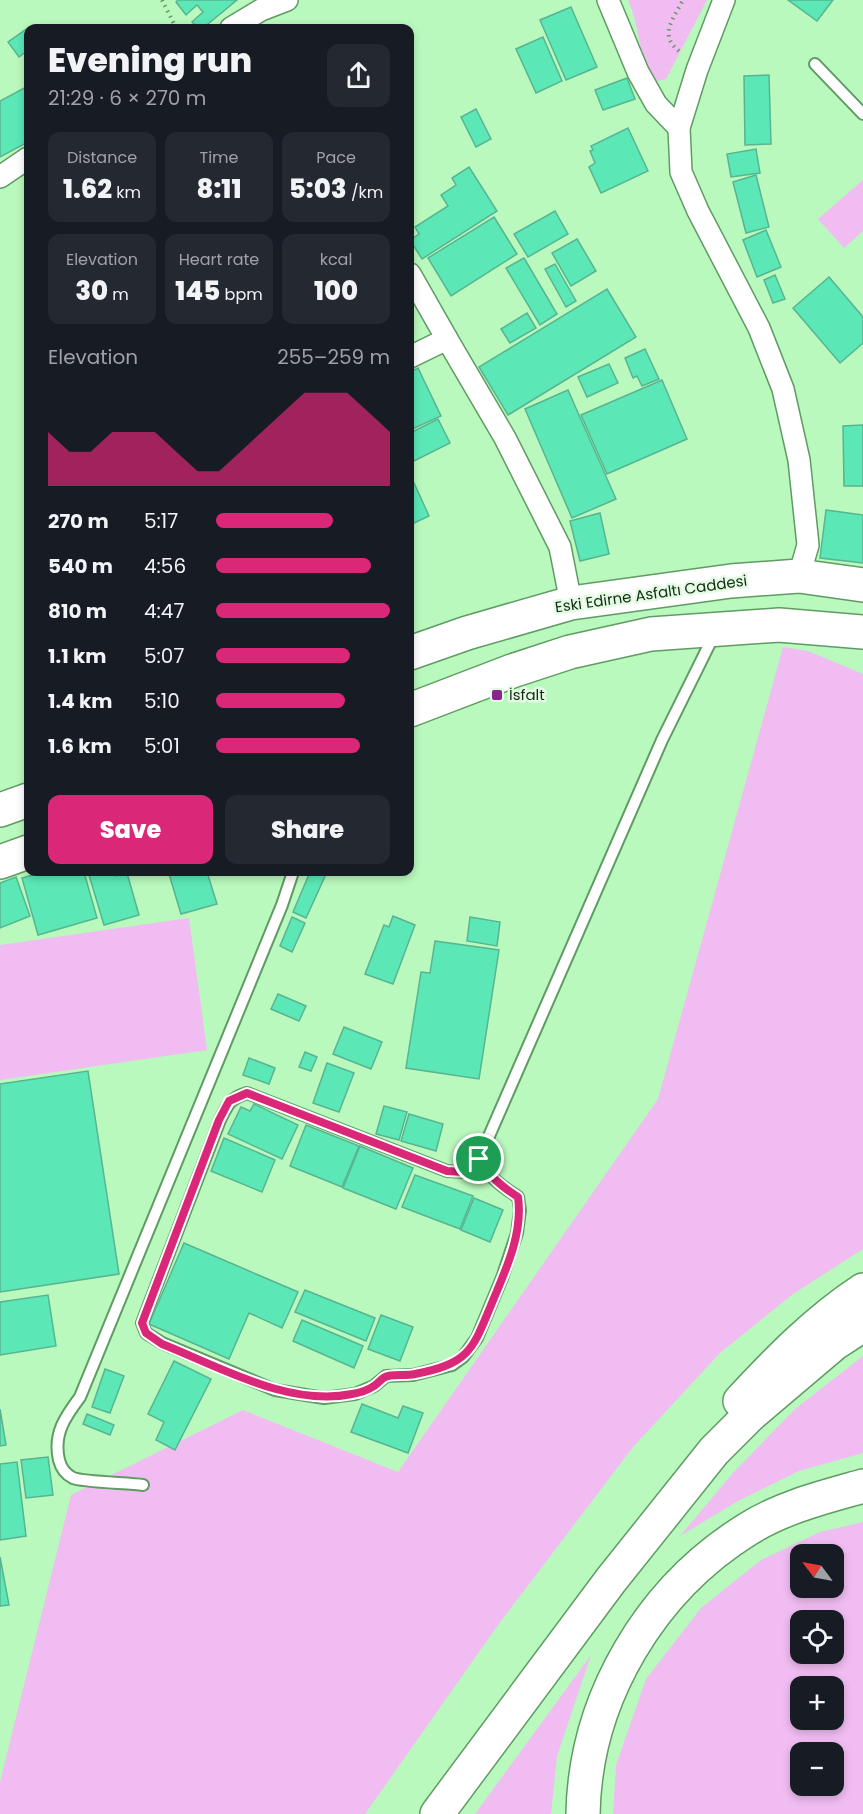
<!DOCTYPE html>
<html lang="en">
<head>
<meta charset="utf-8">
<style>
  body { margin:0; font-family:Poppins,sans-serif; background:#242831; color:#f1f3f6; height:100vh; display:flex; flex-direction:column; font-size:22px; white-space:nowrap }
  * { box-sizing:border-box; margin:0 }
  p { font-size:20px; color:#9ea1a6 }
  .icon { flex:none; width:33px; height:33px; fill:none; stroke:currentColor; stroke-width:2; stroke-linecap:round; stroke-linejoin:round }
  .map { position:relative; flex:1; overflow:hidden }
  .side { position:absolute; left:24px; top:24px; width:390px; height:852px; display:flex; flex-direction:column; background:#171b24; border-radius:12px; box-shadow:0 3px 9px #0003 }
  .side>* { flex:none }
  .needle { width:39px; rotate:302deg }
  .tools { position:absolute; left:790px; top:1544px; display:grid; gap:12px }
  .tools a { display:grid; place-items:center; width:54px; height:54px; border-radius:12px; background:#171b24; box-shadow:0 3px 9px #0003; font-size:30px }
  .pin { position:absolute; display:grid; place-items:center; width:51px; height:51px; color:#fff; margin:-26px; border:3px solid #fff; border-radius:50%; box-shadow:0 2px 6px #0007 }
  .round { display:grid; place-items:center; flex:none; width:63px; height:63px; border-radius:12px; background:#242831 }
  .headline { display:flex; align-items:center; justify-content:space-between; height:102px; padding:0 24px }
  h1 { font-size:33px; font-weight:800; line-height:45px }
  .metrics { display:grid; grid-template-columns:repeat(3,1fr); gap:9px; height:102px; padding:6px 24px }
  .metrics div { display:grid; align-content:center; border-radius:12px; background:#242831; text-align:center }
  .metrics b { font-size:26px; font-weight:800 }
  .metrics small { font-size:16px; font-weight:400 }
  .metrics p { font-size:16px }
  .chart { height:168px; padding:12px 24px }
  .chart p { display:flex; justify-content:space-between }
  .chart svg { width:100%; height:108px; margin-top:6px; fill:#db2777; opacity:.7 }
  .action { display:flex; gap:12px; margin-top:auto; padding:12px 24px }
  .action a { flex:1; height:69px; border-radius:12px; background:#db2777; color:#fff; font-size:24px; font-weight:800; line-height:69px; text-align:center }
  .action a+a { background:#242831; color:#f1f3f6 }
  ul { padding:0 24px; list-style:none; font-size:20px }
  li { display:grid; grid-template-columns:96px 72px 1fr; align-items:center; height:45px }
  li i { height:15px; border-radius:8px; background:#db2777 }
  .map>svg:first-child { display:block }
  .green { fill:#f1bcf2; fill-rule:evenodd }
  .building { fill:#5be8b6; stroke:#58b491; stroke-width:1.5 }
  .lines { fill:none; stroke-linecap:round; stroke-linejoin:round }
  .lane-casing { stroke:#5f9b64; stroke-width:14 }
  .street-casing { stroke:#5f9b64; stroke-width:24 }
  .primary-casing { stroke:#5f9b64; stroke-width:36 }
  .highway-casing { stroke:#5f9b64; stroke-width:36 }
  .path { stroke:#69946b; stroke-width:4; stroke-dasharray:1.5 4.5; stroke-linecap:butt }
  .lane { stroke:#fff; stroke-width:10 }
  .street { stroke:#fff; stroke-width:21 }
  .primary { stroke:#fff; stroke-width:33 }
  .highway { stroke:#fff; stroke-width:33 }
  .route-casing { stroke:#fff; stroke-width:12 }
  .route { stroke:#db2777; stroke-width:8 }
  .poi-dot { fill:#89258d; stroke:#e3fbe3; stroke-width:2 }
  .labels { text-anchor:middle; stroke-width:5; stroke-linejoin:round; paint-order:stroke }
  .street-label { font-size:15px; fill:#142c16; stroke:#e3fbe3 }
  .poi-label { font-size:15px; fill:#142c16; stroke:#e3fbe3; text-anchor:start }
</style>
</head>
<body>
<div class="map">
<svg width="863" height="1814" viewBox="0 0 863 1814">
  <rect width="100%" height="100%" fill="#baf9bd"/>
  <g class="green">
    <path d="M628,0h79l-41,79 -8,2 -9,-4c-10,-24 -10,-53 -21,-77z"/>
    <polygon points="863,180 863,231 844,248 818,219"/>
    <polygon points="783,647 808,651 863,674 863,1249 793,1294 720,1353 633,1447 498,1625 365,1814 0,1814 0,1782 71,1495 243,1410 398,1472 658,1099"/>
    <polygon points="189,918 207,1050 0,1080 0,945"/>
    <polygon points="863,1356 863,1453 799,1471 738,1501 680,1536 732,1474 795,1409"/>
    <path d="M863,1522v292h-250l3,-49 30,-86 55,-71 60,-48 59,-28zM801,1554h33v33h-33zM801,1620h33v33h-33zM801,1686h33v33h-33zM801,1752h33v33h-33z"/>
    <polygon points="591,1655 557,1756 551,1814 475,1814"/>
  </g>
  <g class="building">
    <polygon points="178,0 237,0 203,28 198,28 192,22 203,12 197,5 186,15 176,2"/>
    <polygon points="788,0 833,0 817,21"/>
    <polygon points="571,7 597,67 566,80 540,20"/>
    <polygon points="28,28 28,50 19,57 8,42"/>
    <polygon points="543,37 562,81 536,93 516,49"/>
    <polygon points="769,75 771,144 745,145 744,76"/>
    <polygon points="627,78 635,99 603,110 595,90"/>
    <polygon points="28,86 28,142 0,157 0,101"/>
    <polygon points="476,109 491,139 476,147 461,117"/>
    <polygon points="628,128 648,171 601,193 589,167 595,163 590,151 593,150 591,146"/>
    <polygon points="756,149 760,173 731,177 727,154"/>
    <polygon points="469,167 497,211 422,259 410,240 419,234 415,227 448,206 441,195 456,185 452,178"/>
    <polygon points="756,175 769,227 746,233 733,182"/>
    <polygon points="555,211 568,234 528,257 514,234"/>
    <polygon points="494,217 517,254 451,296 428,258"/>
    <polygon points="766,230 781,267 757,277 743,240"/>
    <polygon points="577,239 596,271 571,286 552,253"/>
    <polygon points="524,258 557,314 540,325 506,268"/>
    <polygon points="555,264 576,301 566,307 545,269"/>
    <polygon points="775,275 785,299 773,303 764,280"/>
    <polygon points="829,277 863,317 863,343 840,363 793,308"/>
    <polygon points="607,289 636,337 508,415 479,367"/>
    <polygon points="527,313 536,328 510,343 501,329"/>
    <polygon points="645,349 659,379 642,386 637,376 633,378 625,358"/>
    <polygon points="609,364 618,383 587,397 578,377"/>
    <polygon points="418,368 441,416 410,430 410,372"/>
    <polygon points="662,380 687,439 607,474 581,415"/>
    <polygon points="568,390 616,499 572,518 525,409"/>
    <polygon points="438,419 450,443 410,463 410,433"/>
    <polygon points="863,425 863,486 844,486 843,426"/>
    <polygon points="410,474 429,516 410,525"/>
    <polygon points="826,510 863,515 863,563 820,558"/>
    <polygon points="600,513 609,554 580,561 570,521"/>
    <polygon points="43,872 84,872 97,918 38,935 22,878"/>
    <polygon points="102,872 115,872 116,876 127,873 139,915 104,925 89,875"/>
    <polygon points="177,872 207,872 217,904 181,914 169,874"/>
    <polygon points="310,872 327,872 306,918 293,912"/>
    <polygon points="16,877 30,916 0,928 0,883"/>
    <polygon points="393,916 415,925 393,984 365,974 384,925 389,927"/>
    <polygon points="292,917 305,923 292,952 280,946"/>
    <polygon points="470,917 500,922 497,946 467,941"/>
    <polygon points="435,941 499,950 479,1079 406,1068 421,972 430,973"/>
    <polygon points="278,994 306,1006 299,1021 271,1009"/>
    <polygon points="344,1027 382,1042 371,1069 333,1054"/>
    <polygon points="305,1052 317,1057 311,1071 299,1067"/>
    <polygon points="249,1058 275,1068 269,1084 243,1075"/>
    <polygon points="327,1063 354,1073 339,1112 313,1103"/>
    <polygon points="88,1071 119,1274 0,1292 0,1084"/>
    <polygon points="254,1104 298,1125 282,1159 228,1134 241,1107 250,1111"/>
    <polygon points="384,1106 407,1112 399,1140 376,1134"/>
    <polygon points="409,1114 443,1124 436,1151 401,1141"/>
    <polygon points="306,1125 359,1146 342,1187 290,1166"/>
    <polygon points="224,1138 275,1160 262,1192 211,1171"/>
    <polygon points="360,1146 413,1168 396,1209 343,1188"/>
    <polygon points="415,1175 473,1196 460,1229 402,1207"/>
    <polygon points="474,1198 503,1210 490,1242 461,1230"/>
    <polygon points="184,1243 298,1292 282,1328 249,1313 229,1359 149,1324"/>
    <polygon points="305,1290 375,1318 366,1341 295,1312"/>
    <polygon points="48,1295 56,1346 0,1355 0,1302"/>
    <polygon points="381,1315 413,1327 400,1361 368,1349"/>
    <polygon points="302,1320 363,1346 354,1368 293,1341"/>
    <polygon points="174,1361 211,1379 175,1450 156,1440 164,1422 148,1414"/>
    <polygon points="105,1369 124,1376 110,1413 92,1407"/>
    <polygon points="362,1404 398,1418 403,1406 423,1413 408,1453 351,1432"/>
    <polygon points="0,1409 6,1445 0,1446"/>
    <polygon points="87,1414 114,1425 110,1435 83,1424"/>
    <polygon points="48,1457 53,1495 26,1498 21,1460"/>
    <polygon points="17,1462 26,1536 0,1540 0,1464"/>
    <polygon points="0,1557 9,1605 0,1606"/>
  </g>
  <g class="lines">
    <g class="lane-casing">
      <g id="lane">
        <polyline points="815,64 863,114"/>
        <path d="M479,1159l-15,13 -17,-1 -200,-78c-18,6 -19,11 -27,27l-78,203 4,10 16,10 113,47 49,8 31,-4 19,-8 12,-10 27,-1 39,-10 11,-8 14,-19 25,-60 15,-45 3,-23 -2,-13c-17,-11 -29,-20 -39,-38l183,-419 52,-105"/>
        <path d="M143,1485c-14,-2 -60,-3 -70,-7 -8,-4 -12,-10 -14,-18 -6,-26 6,-43 21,-63l202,-492 11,-33"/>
      </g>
    </g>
    <g class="street-casing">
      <g id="street">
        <polyline points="608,0 638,72 656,104 679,128"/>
        <polyline points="724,0 697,70 679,128 681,172 698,211 759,328 783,389 799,460 808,545 799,576"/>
        <polyline points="231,28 261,10 287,0"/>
        <polyline points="0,177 28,158"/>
        <polyline points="410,274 447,339"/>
        <polyline points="410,357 447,339 505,438 560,547 571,603"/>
      </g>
    </g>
    <g class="primary-casing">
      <g id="primary">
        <polyline points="410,653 467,633 571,603 731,581 799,576 863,585"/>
        <polyline points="410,710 512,671 570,652 651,634 779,625 863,632"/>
        <polyline points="0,810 28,800"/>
        <polyline points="0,862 28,852"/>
      </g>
    </g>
    <g class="highway-casing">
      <g id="highway">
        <path d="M740,1401c37,-40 77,-81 123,-111"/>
        <polyline points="437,1814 611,1580 714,1451 749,1416 835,1343 863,1325"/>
        <path d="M583,1814c2,-116 68,-225 165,-285 35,-22 76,-32 115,-43"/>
      </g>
    </g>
    <g class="path">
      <polyline points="162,0 176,28"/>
      <path d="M679,51c-21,-16 -5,-33 4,-51"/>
    </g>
    <use href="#lane" class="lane"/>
    <use href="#street" class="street"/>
    <use href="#primary" class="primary"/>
    <use href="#highway" class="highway"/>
  </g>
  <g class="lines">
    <g class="route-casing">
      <path id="route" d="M247,1093l200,78 17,1 15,-13c10,17 22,27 39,38 5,35 -11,70 -24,101 -21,50 -22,65 -79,76 -9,2 -18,0 -27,2 -6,1 -9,7 -14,10 -6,4 -15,7 -22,8 -63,13 -132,-27 -190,-50l-16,-11 -4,-10 77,-203 10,-19z"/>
    </g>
    <use href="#route" class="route"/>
  </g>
  <rect class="poi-dot" x="491" y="689" width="12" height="12" rx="3"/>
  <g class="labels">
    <g class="street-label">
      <text transform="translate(651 594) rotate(-8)" y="5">Eski Edirne Asfaltı Caddesi</text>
    </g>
    <g class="poi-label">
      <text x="509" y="700">İsfalt</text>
    </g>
  </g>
</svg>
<div class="tools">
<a><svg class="needle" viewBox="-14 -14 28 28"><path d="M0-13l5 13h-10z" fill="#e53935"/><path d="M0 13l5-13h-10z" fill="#9ea1a6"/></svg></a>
<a><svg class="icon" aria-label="locate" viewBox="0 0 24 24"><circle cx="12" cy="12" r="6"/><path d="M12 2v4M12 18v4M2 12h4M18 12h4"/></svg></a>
<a>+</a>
<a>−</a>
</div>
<div class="pin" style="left:479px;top:1159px;background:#1e9e55"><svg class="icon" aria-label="arrive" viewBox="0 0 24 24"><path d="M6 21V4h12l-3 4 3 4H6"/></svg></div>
<section class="side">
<div class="headline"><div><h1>Evening run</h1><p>21:29 · 6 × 270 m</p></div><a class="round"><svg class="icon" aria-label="share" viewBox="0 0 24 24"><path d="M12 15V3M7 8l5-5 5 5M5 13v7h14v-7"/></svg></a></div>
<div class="metrics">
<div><p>Distance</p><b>1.62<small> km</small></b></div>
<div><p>Time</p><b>8:11</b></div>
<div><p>Pace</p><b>5:03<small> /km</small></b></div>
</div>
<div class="metrics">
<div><p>Elevation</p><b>30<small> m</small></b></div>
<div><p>Heart rate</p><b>145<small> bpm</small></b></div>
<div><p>kcal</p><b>100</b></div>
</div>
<div class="chart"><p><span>Elevation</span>255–259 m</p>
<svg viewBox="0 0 160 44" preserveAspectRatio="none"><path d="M0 44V22L10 30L20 30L30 22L40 22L50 22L60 30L70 38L80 38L90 30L100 22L110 14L120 6L130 6L140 6L150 14L160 22V44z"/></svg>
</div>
<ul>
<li><b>270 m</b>5:17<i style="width:67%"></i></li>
<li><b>540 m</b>4:56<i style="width:89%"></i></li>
<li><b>810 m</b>4:47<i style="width:100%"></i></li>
<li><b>1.1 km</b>5:07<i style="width:77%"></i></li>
<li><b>1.4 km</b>5:10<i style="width:74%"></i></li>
<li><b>1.6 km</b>5:01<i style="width:83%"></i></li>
</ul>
<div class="action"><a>Save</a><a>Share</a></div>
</section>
</div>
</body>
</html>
